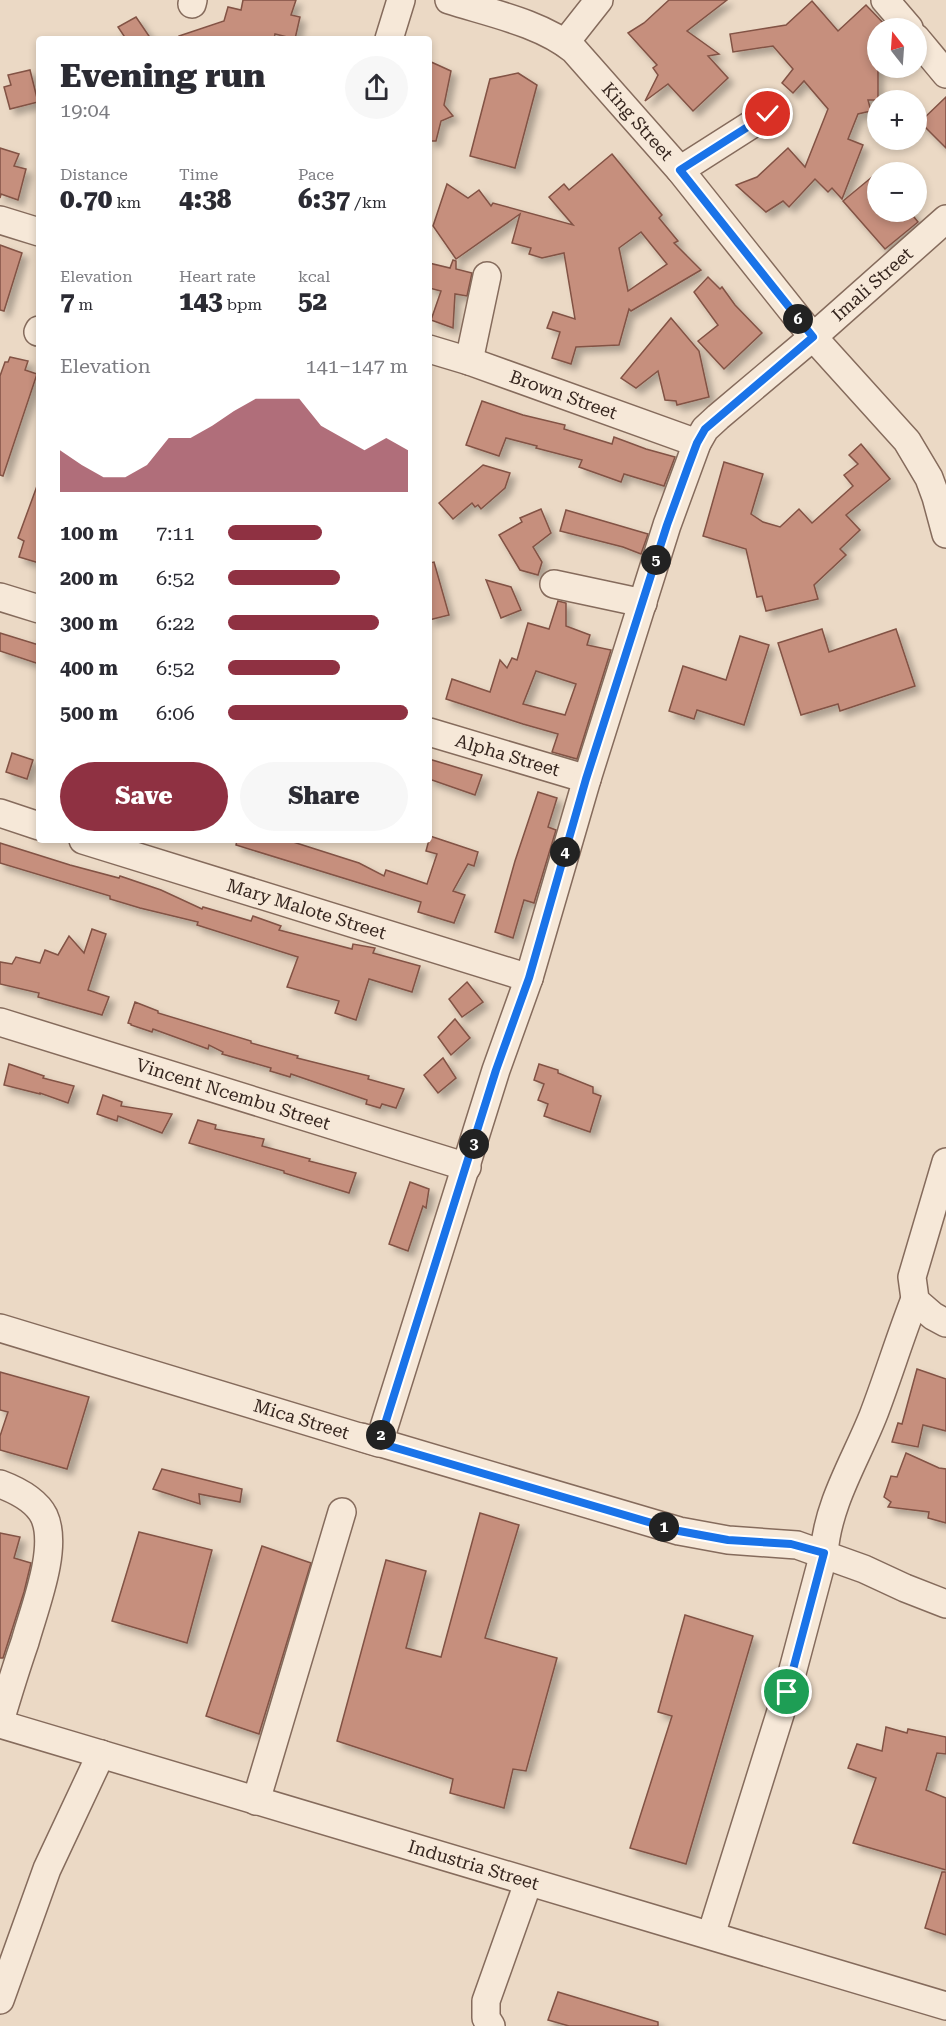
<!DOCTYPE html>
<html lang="en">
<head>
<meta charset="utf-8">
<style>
  body { margin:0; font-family:"Roboto Serif",serif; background:#f7f7f7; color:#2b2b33; height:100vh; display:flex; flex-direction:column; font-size:22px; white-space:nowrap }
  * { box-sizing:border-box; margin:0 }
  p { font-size:20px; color:#7c7c81 }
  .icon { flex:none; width:33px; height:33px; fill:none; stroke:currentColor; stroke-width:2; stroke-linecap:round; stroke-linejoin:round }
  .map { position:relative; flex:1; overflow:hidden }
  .drawer { position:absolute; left:36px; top:36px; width:396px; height:807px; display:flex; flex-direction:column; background:#fff; border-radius:6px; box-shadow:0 3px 9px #0003 }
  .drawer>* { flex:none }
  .needle { width:39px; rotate:343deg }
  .fabs { position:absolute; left:867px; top:18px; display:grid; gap:12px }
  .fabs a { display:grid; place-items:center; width:60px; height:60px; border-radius:50%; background:#fff; box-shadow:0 3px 9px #0003; font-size:30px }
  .pin { position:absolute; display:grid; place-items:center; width:51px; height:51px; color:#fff; margin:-26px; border:3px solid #fff; border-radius:50%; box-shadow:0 2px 6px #0007 }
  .km { position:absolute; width:30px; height:30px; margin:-15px; border-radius:50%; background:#222; color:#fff; font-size:16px; line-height:30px; text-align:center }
  .round { display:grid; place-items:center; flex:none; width:63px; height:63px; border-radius:32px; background:#f7f7f7 }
  .summary { display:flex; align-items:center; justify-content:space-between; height:102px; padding:0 24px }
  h1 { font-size:33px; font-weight:800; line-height:45px }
  .figures { display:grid; grid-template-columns:repeat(3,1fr); gap:9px; height:102px; padding:6px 24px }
  .figures div { display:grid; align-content:center }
  .figures b { font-size:26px; font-weight:800 }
  .figures small { font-size:16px; font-weight:400 }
  .figures p { font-size:16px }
  .chart { height:168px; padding:12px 24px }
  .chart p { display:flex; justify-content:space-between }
  .chart svg { width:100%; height:108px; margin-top:6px; fill:#8f3142; opacity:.7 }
  .primary-button { display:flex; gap:12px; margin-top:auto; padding:12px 24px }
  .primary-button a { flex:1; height:69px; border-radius:36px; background:#8f3142; color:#fff; font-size:24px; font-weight:800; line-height:69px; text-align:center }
  .primary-button a+a { background:#f7f7f7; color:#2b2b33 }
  ul { padding:0 24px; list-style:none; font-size:20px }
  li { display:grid; grid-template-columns:96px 72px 1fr; align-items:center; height:45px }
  li i { height:15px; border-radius:8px; background:#8f3142 }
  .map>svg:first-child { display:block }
  .building { fill:#c68f7d; stroke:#825244; stroke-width:1.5; fill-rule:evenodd; filter:url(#shadow) }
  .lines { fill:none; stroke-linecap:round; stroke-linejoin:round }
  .minor-casing { stroke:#856b5c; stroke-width:30 }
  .minor { stroke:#f6e8d8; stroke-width:27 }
  .route-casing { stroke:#fff; stroke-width:12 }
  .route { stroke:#1a73e8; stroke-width:8 }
  .labels { text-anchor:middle; stroke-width:4.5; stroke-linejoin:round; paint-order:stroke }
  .street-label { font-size:18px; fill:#36261f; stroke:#f3e5d4 }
</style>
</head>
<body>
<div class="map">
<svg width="946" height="2026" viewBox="0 0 946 2026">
  <defs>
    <filter id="shadow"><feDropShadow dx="5.5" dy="5.5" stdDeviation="3" flood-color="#0004"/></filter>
  </defs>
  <rect width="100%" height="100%" fill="#ebd9c5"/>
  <g class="building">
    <polygon points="243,0 296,0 291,15 300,17 295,39 275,34 274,39 180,39 179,36 224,21 228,7 241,10"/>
    <polygon points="669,0 727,0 687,31 719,54 708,56 728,78 693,111 668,84 645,101 658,75 653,68 657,65 628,33 644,23"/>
    <polygon points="812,1 838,31 866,5 888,28 878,28 878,100 868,100 871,111 858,114 848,139 863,145 842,199 832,188 828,192 815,179 789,207 783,201 766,212 736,185 757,177 788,148 805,167 828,109 804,81 793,93 782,83 793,69 773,46 733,52 730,34 786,25"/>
    <polygon points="136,17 151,39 126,39 118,27"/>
    <polygon points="429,61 451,71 444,105 453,116 441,121 436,141 429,141"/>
    <polygon points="30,70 38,102 10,109 4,87 11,85 8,75"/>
    <polygon points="518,73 537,85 515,168 470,156 490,79"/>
    <polygon points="946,97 946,148 920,122"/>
    <polygon points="0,148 19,154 14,166 26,169 18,200 1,194 0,198"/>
    <path d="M612,154l50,61 -3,3 19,23 -4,2 27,27 -70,41 -2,-2 -10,36 -43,2 -5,17 -19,-6 8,-26 -13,-4 6,-16 22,7 -11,-66 -22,5 -13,-4 2,-6 -19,-5 8,-29 -64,45 -23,-33 14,-42 21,14 11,-8 12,16 2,-3 80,22 -24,-28 15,-13 5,6zM641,232l26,32 -39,27 -9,-43z"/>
    <polygon points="878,172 878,212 910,212 918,222 885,249 843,201"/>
    <polygon points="0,245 22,253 4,311 0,310"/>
    <polygon points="453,260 456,261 456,269 472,273 467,296 455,294 453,328 431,320 441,291 429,288 429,263 450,268"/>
    <polygon points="708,277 720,289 722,287 735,305 762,333 724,369 698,341 718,325 694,292"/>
    <polygon points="671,318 699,351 709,397 677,405 676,401 665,400 658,371 636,388 621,378"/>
    <polygon points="10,357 28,361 25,370 37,374 3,476 0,475 0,376 5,362 8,362"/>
    <polygon points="482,401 523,415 565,425 564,429 612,444 614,437 646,449 675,457 664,486 624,474 621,482 579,467 582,460 536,448 537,446 506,438 499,456 466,445"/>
    <polygon points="861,444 890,479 846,515 860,530 840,549 846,555 814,585 818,599 766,611 762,596 757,597 746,549 703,536 724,462 763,474 751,514 763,522 780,527 799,509 812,523 853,486 844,475 858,464 849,455"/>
    <polygon points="483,465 510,473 505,488 481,509 478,505 475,507 472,503 453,519 439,503"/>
    <polygon points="37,486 39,486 39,563 19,557 24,541 18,538"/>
    <polygon points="541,509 551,533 533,547 542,562 538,575 520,570 499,535 522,522 520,518"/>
    <polygon points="566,510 648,534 641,554 623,547 560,531"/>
    <polygon points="434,562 449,615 429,620 429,563"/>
    <polygon points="486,580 511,587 521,610 501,618"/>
    <path d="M558,601l8,2v23l24,9 -3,10 24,5 -34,109 -25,-7 6,-18 -35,-10 -77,-25 6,-20 38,13 10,-32 7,8 5,-10 5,2 11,-37 21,6zM536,671l40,13 -11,31 -42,-11z"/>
    <polygon points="822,629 829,652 896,629 915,686 840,711 838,704 801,715 778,643"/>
    <polygon points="0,633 39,645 39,664 0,651"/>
    <polygon points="740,636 769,645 744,725 697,710 694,719 669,711 683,666 726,680"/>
    <polygon points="12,753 33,760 27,779 6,772"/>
    <polygon points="429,759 482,775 475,795 429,779"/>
    <polygon points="538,792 557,798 548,827 556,830 534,903 524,900 513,938 495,932 515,861"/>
    <polygon points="430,836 478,852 474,866 468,864 453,891 465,895 454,923 418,912 421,902 236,845 237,840 287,840 359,863 384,876 386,870 427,884 437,854 426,851"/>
    <polygon points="0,843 70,865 119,878 120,876 161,890 202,909 203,907 251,921 253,916 281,926 279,930 352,949 353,944 375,948 373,953 420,966 412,992 369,979 356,1020 335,1013 339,1001 287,987 298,957 197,925 198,922 140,908 110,899 110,896 0,863"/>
    <polygon points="92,929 106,934 88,990 109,997 102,1015 38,997 39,993 0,984 0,962 12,964 16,957 40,963 45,950 58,955 69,936 84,953"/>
    <polygon points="467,982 483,1002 462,1017 449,999"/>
    <polygon points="135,1002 158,1011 158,1013 251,1041 251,1043 298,1056 297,1058 369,1076 368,1079 404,1089 396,1108 382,1104 380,1108 366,1104 367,1100 291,1074 290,1077 270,1071 271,1068 222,1054 223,1052 209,1045 208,1049 153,1029 152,1032 131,1025 131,1024 128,1023"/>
    <polygon points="455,1019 470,1038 451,1055 438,1037"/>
    <polygon points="443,1058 456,1078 438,1093 424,1075"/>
    <polygon points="9,1064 44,1076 43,1078 74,1086 68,1103 40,1093 40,1094 4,1085"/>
    <polygon points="539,1064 558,1070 558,1073 593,1087 593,1093 601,1096 590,1132 544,1116 548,1104 538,1100 544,1084 534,1080"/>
    <polygon points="103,1095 122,1102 121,1106 172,1114 162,1133 118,1116 117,1121 97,1114"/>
    <polygon points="198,1120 216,1125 215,1129 264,1139 262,1146 310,1159 309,1161 356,1173 349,1193 284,1173 284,1171 189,1143"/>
    <polygon points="410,1182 429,1189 426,1208 423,1206 408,1251 389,1244"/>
    <polygon points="917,1369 946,1379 946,1431 923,1425 918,1447 892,1442 898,1423 902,1424"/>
    <polygon points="0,1372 89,1397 67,1469 0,1450 0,1436 8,1412 0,1410"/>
    <polygon points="906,1453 939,1468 946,1469 946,1523 928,1518 929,1512 888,1507 891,1502 884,1497 891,1476 897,1477"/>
    <polygon points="162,1469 242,1489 240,1502 199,1494 200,1504 153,1489"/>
    <polygon points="480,1513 519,1525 485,1638 557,1658 526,1771 513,1769 504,1808 450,1793 453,1779 337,1741 386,1560 426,1571 406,1648 441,1657"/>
    <polygon points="139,1532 212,1550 187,1643 112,1621"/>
    <polygon points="0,1533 20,1537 14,1558 31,1563 24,1592 3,1658 0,1658"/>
    <polygon points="262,1546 311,1563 259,1734 206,1716"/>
    <polygon points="685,1615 753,1636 686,1864 630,1848 672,1716 658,1712"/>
    <polygon points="886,1727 907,1733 908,1729 946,1737 946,1754 937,1753 926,1790 946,1798 946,1870 853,1843 876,1778 848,1768 857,1744 882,1751"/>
    <polygon points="942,1872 946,1872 946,1935 925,1928"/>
    <polygon points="558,1992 658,2022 658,2026 569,2026 548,2020"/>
  </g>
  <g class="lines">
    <g class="minor-casing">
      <g id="minor">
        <path id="s1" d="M449,0c41,13 92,23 125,50l106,120 133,167 94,104 22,37 7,19 10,37"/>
        <polyline points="885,0 909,28"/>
        <polyline points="192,4 193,0"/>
        <polyline points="916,38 946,74"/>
        <polyline points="389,39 401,0"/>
        <polyline points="565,43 599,0"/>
        <polyline points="680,170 768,114"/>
        <polyline points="0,220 39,232"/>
        <polyline points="38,332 39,330"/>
        <path id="s2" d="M429,349l40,12 228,82"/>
        <polyline points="469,361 487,276"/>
        <polyline points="554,584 643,603"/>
        <polyline points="0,597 39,609"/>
        <path id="s3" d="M429,732l158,47"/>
        <polyline points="0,813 39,826"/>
        <path id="s4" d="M83,840l446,138"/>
        <path id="s5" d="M0,1022l467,145"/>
        <polyline points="946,1162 912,1277 915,1299 918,1303 933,1316 946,1323"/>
        <path id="s6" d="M0,1328l379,115 117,-373 33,-92 58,-199 80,-254 30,-82 8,-14 13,-12 95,-80 133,-118"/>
        <polyline points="361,1437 679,1531 728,1540 797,1545 864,1569 905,1588 946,1604"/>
        <path d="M0,1484c16,6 36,16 44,32 15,32 -10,93 -19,126 -9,26 -17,52 -25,79"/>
        <path id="s7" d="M0,1724l946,282"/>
        <polyline points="256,1801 342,1512"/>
        <path d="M711,1935l76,-243 37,-139c4,-50 31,-92 49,-137 15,-39 27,-79 42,-117"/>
        <polyline points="0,2000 47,1869 101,1754"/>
        <polyline points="491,2026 486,2018 486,2001 528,1883"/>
      </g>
    </g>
    <use href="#minor" class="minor"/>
  </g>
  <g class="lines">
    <g class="route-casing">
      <polyline id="route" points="768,114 680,170 813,337 705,429 697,443 688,467 667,525 586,779 529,978 496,1070 379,1443 679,1531 728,1540 791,1544 824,1553 787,1692"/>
    </g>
    <use href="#route" class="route"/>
  </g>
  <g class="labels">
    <g class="street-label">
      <text dy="6" stroke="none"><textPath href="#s1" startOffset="231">King Street</textPath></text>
      <text dy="6" stroke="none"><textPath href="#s6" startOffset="1683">Imali Street</textPath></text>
      <text dy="6" stroke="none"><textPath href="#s2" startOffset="142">Brown Street</textPath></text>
      <text dy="6" stroke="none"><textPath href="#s3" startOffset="82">Alpha Street</textPath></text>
      <text dy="6" stroke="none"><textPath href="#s4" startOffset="234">Mary Malote Street</textPath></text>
      <text dy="6" stroke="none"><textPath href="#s5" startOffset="244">Vincent Ncembu Street</textPath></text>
      <text dy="6" stroke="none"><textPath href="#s6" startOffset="315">Mica Street</textPath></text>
      <text dy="6" stroke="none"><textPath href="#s7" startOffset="494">Industria Street</textPath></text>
    </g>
  </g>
</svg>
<div class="fabs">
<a><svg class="needle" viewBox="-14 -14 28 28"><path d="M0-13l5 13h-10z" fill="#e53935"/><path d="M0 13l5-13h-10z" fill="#7c7c81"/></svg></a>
<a>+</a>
<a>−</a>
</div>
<div class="pin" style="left:787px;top:1692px;background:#1e9e55"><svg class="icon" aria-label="arrive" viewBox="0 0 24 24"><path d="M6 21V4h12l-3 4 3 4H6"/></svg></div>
<div class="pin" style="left:768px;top:114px;background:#d93025"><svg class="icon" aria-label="check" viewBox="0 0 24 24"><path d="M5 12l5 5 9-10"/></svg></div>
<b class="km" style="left:664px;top:1527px">1</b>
<b class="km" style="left:381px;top:1435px">2</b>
<b class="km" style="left:474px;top:1144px">3</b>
<b class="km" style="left:565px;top:852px">4</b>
<b class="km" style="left:656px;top:560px">5</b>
<b class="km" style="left:798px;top:319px">6</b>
<section class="drawer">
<div class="summary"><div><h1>Evening run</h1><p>19:04</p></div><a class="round"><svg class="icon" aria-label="share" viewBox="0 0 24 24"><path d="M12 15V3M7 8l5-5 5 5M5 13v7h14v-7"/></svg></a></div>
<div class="figures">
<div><p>Distance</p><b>0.70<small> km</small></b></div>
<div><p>Time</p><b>4:38</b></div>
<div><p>Pace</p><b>6:37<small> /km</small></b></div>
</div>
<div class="figures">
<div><p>Elevation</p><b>7<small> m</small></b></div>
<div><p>Heart rate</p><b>143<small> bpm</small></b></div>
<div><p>kcal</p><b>52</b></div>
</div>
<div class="chart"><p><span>Elevation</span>141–147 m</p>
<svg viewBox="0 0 160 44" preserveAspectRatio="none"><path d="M0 44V27L10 33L20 38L30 38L40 33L50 22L60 22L70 17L80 11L90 6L100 6L110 6L120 17L130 22L140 27L150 22L160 27V44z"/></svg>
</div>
<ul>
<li><b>100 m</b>7:11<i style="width:52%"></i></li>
<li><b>200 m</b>6:52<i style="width:62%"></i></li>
<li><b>300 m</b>6:22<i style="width:84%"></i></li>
<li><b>400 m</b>6:52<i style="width:62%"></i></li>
<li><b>500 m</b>6:06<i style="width:100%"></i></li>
</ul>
<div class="primary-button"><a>Save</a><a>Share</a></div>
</section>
</div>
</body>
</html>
